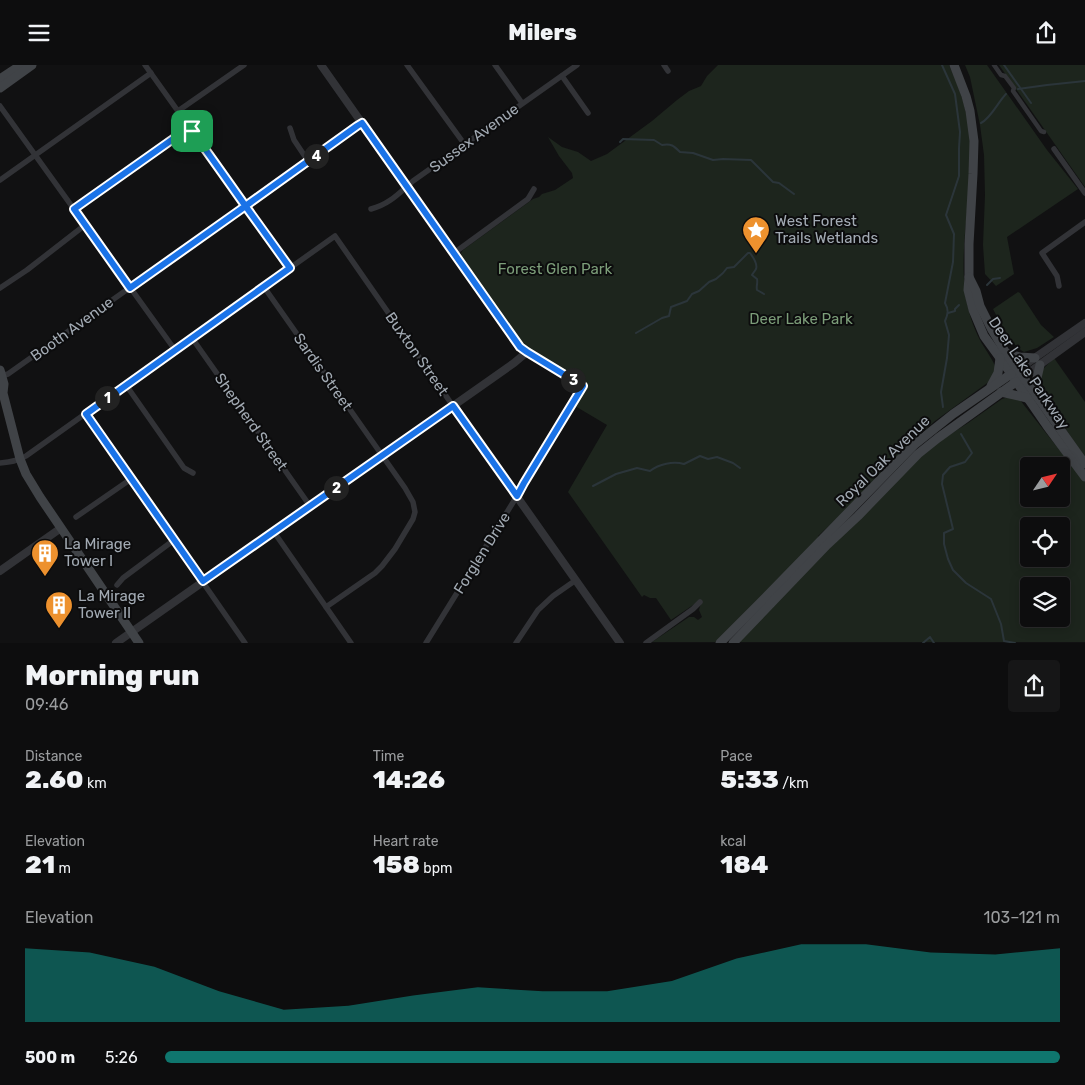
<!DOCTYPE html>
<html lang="en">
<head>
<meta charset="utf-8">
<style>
  body { margin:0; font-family:Rubik,sans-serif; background:#161617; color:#f1f3f6; height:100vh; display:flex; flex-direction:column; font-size:19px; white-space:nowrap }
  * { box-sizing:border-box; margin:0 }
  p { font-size:16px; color:#9a9c9e }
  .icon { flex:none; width:28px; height:28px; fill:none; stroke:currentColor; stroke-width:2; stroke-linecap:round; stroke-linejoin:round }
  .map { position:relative; height:578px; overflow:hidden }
  .sheet { display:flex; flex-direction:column; background:#0d0d0e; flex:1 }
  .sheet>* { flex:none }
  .needle { width:32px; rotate:55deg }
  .fabs { position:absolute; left:1020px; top:392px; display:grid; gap:10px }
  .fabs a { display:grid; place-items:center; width:50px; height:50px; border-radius:5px; background:#0d0d0e; box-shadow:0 2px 12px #0003,0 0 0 1px #2d2d2e; font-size:25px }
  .pin { position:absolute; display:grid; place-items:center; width:42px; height:42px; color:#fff; margin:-21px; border-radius:10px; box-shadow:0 2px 8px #0006 }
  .km { position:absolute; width:25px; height:25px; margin:-12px; border-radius:50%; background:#222; color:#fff; font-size:14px; line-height:25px; text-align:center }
  .round { display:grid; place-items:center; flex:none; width:52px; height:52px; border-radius:5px; background:#161617 }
  .overview { display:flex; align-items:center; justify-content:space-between; height:85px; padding:0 25px }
  h1 { font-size:28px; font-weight:800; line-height:38px }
  .stats { display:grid; grid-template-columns:repeat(3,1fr); gap:8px; height:85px; padding:5px 25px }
  .stats div { display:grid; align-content:center }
  .stats b { font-size:25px; font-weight:800 }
  .stats small { font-size:14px; font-weight:400 }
  .stats p { font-size:14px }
  .chart { height:140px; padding:10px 25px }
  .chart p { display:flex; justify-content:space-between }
  .chart svg { width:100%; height:90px; margin-top:5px; fill:#0f766e; opacity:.7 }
  ul { padding:0 25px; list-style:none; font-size:16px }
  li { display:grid; grid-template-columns:80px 60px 1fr; align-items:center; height:38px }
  li i { height:12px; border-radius:6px; background:#0f766e }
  header { display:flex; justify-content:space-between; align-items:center; height:65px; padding:0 25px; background:#0d0d0e; font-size:22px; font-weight:800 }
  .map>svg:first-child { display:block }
  .green { fill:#1d251d; fill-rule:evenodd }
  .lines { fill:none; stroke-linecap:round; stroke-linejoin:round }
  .stream { stroke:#2b353a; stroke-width:2 }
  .pedestrian { stroke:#323337; stroke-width:4.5 }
  .minor { stroke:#323337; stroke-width:5.5 }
  .tertiary { stroke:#323337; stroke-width:8 }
  .secondary { stroke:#404347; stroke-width:9 }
  .route-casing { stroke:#fff; stroke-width:10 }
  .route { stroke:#1a73e8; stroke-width:6 }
  .labels { text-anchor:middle; stroke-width:4; stroke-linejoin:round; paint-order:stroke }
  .street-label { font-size:15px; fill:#a2aab3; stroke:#0c0c0d }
  .poi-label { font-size:15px; fill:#a2aab3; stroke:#0c0c0d; text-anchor:start }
  .park-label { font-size:15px; fill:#7c9d79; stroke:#0c0c0d }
</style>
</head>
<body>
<header><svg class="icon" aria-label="menu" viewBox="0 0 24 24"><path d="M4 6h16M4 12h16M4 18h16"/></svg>Milers<svg class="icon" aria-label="share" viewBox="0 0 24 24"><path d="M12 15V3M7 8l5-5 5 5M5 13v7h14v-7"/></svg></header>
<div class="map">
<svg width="1085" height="578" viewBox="0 0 1085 578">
  <rect width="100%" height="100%" fill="#111112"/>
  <g class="green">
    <path d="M718,0h231c11,23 19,48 21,73 4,51 -11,102 -5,153 2,18 8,36 16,51 5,9 12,17 15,27l-6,12 -55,40 -17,15 -77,79 -23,21 12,12 84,-86 21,-18 33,-21 34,-24 6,-2 12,3 22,28 43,54v160h-348l31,-30 -40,19 -13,11h-63l37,-25h5l4,3 4,-3 -3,-7 2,-7 -2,-2 -28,19 -15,-22h-6l-6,-3 -2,2 -74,-105 39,-67 -32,-19 12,-19v-2l-60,-38 -7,-7 -58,-83 -1,-4 2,-3 70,-51 6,-2 3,-3 13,-4 18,-12 -1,-5 -13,-17 -11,-19 14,10 16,5 13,9 16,-7 45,-33 25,-21 12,-9 12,-5 6,-10zM1029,401h32v33h-32zM1029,461h32v33h-32zM1029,521h32v33h-32z"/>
    <polygon points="965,0 987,0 1047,85 1078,124 1007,172 1014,209 996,221 985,209 983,180 985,130 984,90 980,60 970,12"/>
    <polygon points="999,0 1085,0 1085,122"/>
    <path d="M1018,227l2,1 21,32 13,12 -17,11 -13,4c-12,-6 -24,-30 -31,-43z"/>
    <polygon points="1054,293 1085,337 1085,392 1067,366 1042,328 1040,322 1042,305"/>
  </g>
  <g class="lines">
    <g class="stream">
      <path d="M942,0l13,29 5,38 -1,16v28l-13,39 8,19 -1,28 -8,41c4,7 3,11 0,18l4,14 -2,23 -6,34 2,15"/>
      <polyline points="1004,0 1031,38"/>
      <polyline points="1018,24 1047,20 1085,16"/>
      <path d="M981,58c10,-5 17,-21 25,-29"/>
      <path d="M620,77l3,-3 31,1 8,5c9,-2 12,1 18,7l13,1 20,7 10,-1 28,1 22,22 6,1 15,11"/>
      <polyline points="987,220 993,214 1000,213"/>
      <polyline points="948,248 955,246 955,244 959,240"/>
      <path d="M636,268l26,-15 7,-2 2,-9 16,-6 5,-7 7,-3 10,-9 7,-3 7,-6 4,-5 7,-1 14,-14h2c3,4 8,11 6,16 -1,2 -3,4 -4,6l5,4c1,4 -1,7 0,11l7,4"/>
      <polyline points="961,369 972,388 965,397 950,402 943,410 942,419 953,464 944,468 944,479 948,494 953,505 966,518 991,534 1001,559 1004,576 1015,578"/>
      <path d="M593,421l23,-12 21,-6 13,3c9,-7 23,-10 34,-7l16,-8 8,3 9,-2 16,6 7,5"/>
      <polyline points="923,578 930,572 934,578"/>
    </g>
    <polyline class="pedestrian" points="994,0 1001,10 1005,11 1014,23 1013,26 1041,66 1044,67"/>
    <g class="minor">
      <polyline points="145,0 290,203"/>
      <polyline points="407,0 465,80"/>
      <polyline points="495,0 522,38"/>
      <polyline points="664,0 668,6"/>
      <polyline points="562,11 588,48"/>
      <polyline points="0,41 175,285"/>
      <polyline points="178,46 244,0"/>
      <polyline points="290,63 294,75 308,96"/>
      <polyline points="1054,84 1085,128"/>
      <polyline points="0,115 151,8"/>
      <polyline points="74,144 189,62"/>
      <path d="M371,144c19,-5 28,-16 42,-28l164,-116"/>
      <polyline points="454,188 528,134 534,124"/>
      <polyline points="1059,221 1057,211 1042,188 1085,157"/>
      <polyline points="264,222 405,423 413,437 415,447 413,454 395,484 382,501 375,508 326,542"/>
      <polyline points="0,223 27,205 85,160"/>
      <polyline points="192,273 310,441"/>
      <polyline points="1,311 8,309 362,58"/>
      <polyline points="126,320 184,403 193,408"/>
      <polyline points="86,349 245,578"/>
      <path d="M0,398c10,-1 18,-2 26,-7l309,-220 118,170"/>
      <polyline points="76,452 131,414"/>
      <polyline points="274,467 351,578"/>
      <polyline points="117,520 123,513 174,475"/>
      <polyline points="426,578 517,431 524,418 583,321 527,287"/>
      <polyline points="516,578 538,545 553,531 576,515"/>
      <polyline points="646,578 693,544 700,537"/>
    </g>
    <g class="tertiary">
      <polyline points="1013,308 1085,258"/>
      <polyline points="1020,314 1085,267"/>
      <polyline points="453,341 620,578"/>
      <polyline points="0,506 61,463"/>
      <polyline points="116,578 514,298 527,287 520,282 502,257 321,0"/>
    </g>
    <g class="secondary">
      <polyline points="954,0 966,31 970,46 974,76 973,109 969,179 969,212 968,225 973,245 984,271 1000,293 1047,361 1085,412"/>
      <polyline points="0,14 21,0"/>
      <polyline points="0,23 32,0"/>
      <polyline points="969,212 976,226 980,241 992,265 1006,288 1085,399"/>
      <polyline points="1006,288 1020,292 1035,293"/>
      <polyline points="0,305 4,319 3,328 20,394 26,409 40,432 139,578"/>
      <polyline points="991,321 998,308 1000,293"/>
      <polyline points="1001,327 1027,333"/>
      <polyline points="1036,330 1037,313 1040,300"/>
      <polyline points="720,578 760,538 914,380 953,349 1011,309"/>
      <polyline points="733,578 827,480 858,451 918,389 938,373 1016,317"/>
    </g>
  </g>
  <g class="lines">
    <g class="route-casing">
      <path id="route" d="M192,66c19,26 38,53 57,80l41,57 -204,146 117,167 250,-175 64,90 7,-13 59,-97 -56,-34 -7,-5 -158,-224 -5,3 -106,76 -11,8 -110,78 -56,-79 116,-82 2,4"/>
    </g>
    <use href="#route" class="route"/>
  </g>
  <defs>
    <g id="sight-pin" transform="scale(1.4375)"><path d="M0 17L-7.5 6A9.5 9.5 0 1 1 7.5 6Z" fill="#ed912e" stroke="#0c0c0d"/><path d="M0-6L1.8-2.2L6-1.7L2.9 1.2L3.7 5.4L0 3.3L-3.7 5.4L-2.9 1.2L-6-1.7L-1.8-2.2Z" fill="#fff"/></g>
    <g id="building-pin" transform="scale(1.4375)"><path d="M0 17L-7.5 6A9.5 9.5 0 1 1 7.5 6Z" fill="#ed912e" stroke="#0c0c0d"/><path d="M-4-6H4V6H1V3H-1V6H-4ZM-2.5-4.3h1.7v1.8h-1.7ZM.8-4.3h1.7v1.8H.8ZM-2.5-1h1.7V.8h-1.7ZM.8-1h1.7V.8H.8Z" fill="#fff"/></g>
  </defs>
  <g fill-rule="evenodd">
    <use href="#sight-pin" x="756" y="165"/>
    <use href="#building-pin" x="45" y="488"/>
    <use href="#building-pin" x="59" y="540"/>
  </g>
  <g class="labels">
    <g class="street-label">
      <text transform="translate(474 73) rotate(-36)" y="5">Sussex Avenue</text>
      <text transform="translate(72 264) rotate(-36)" y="5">Booth Avenue</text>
      <text transform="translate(417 289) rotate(55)" y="5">Buxton Street</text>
      <text transform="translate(323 307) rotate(55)" y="5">Sardis Street</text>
      <text transform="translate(1029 308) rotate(56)" y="5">Deer Lake Parkway</text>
      <text transform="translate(251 357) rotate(55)" y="5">Shepherd Street</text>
      <text transform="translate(883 396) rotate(-44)" y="5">Royal Oak Avenue</text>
      <text transform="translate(482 488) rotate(-58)" y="5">Forglen Drive</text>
    </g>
    <g class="poi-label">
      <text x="775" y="161">West Forest<tspan x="775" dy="17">Trails Wetlands</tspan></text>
      <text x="64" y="484">La Mirage<tspan x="64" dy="17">Tower I</tspan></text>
      <text x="78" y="536">La Mirage<tspan x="78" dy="17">Tower II</tspan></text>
    </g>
    <g class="park-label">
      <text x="555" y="209">Forest Glen Park</text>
      <text x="801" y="259">Deer Lake Park</text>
    </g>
  </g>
</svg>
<div class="fabs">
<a><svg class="needle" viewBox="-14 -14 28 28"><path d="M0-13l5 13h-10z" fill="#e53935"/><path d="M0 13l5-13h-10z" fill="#9a9c9e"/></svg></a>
<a><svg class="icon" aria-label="locate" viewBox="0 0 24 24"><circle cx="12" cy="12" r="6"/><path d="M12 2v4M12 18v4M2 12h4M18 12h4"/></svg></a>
<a><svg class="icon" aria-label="layers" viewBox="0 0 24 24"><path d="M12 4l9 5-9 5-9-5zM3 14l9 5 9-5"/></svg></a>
</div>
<div class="pin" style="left:192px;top:66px;background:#1e9e55"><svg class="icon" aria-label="arrive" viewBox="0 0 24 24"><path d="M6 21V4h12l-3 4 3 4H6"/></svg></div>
<b class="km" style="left:107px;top:333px">1</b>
<b class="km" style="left:336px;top:423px">2</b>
<b class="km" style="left:573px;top:315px">3</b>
<b class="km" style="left:316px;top:91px">4</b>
</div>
<section class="sheet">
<div class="overview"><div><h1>Morning run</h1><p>09:46</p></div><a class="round"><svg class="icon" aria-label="share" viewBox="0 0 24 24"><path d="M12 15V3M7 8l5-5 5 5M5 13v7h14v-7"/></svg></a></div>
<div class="stats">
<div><p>Distance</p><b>2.60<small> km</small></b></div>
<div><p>Time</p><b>14:26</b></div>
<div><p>Pace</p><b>5:33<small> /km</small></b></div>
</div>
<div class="stats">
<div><p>Elevation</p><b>21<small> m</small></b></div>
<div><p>Heart rate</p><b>158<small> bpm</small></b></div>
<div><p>kcal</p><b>184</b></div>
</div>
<div class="chart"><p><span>Elevation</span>103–121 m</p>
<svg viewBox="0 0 160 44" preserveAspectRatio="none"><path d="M0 44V8L10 10L20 17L30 29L40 38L50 36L60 31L70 27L80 29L90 29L100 24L110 13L120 6L130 6L140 10L150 11L160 8V44z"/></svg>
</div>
<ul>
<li><b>500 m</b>5:26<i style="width:100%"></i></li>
</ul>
</section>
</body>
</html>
